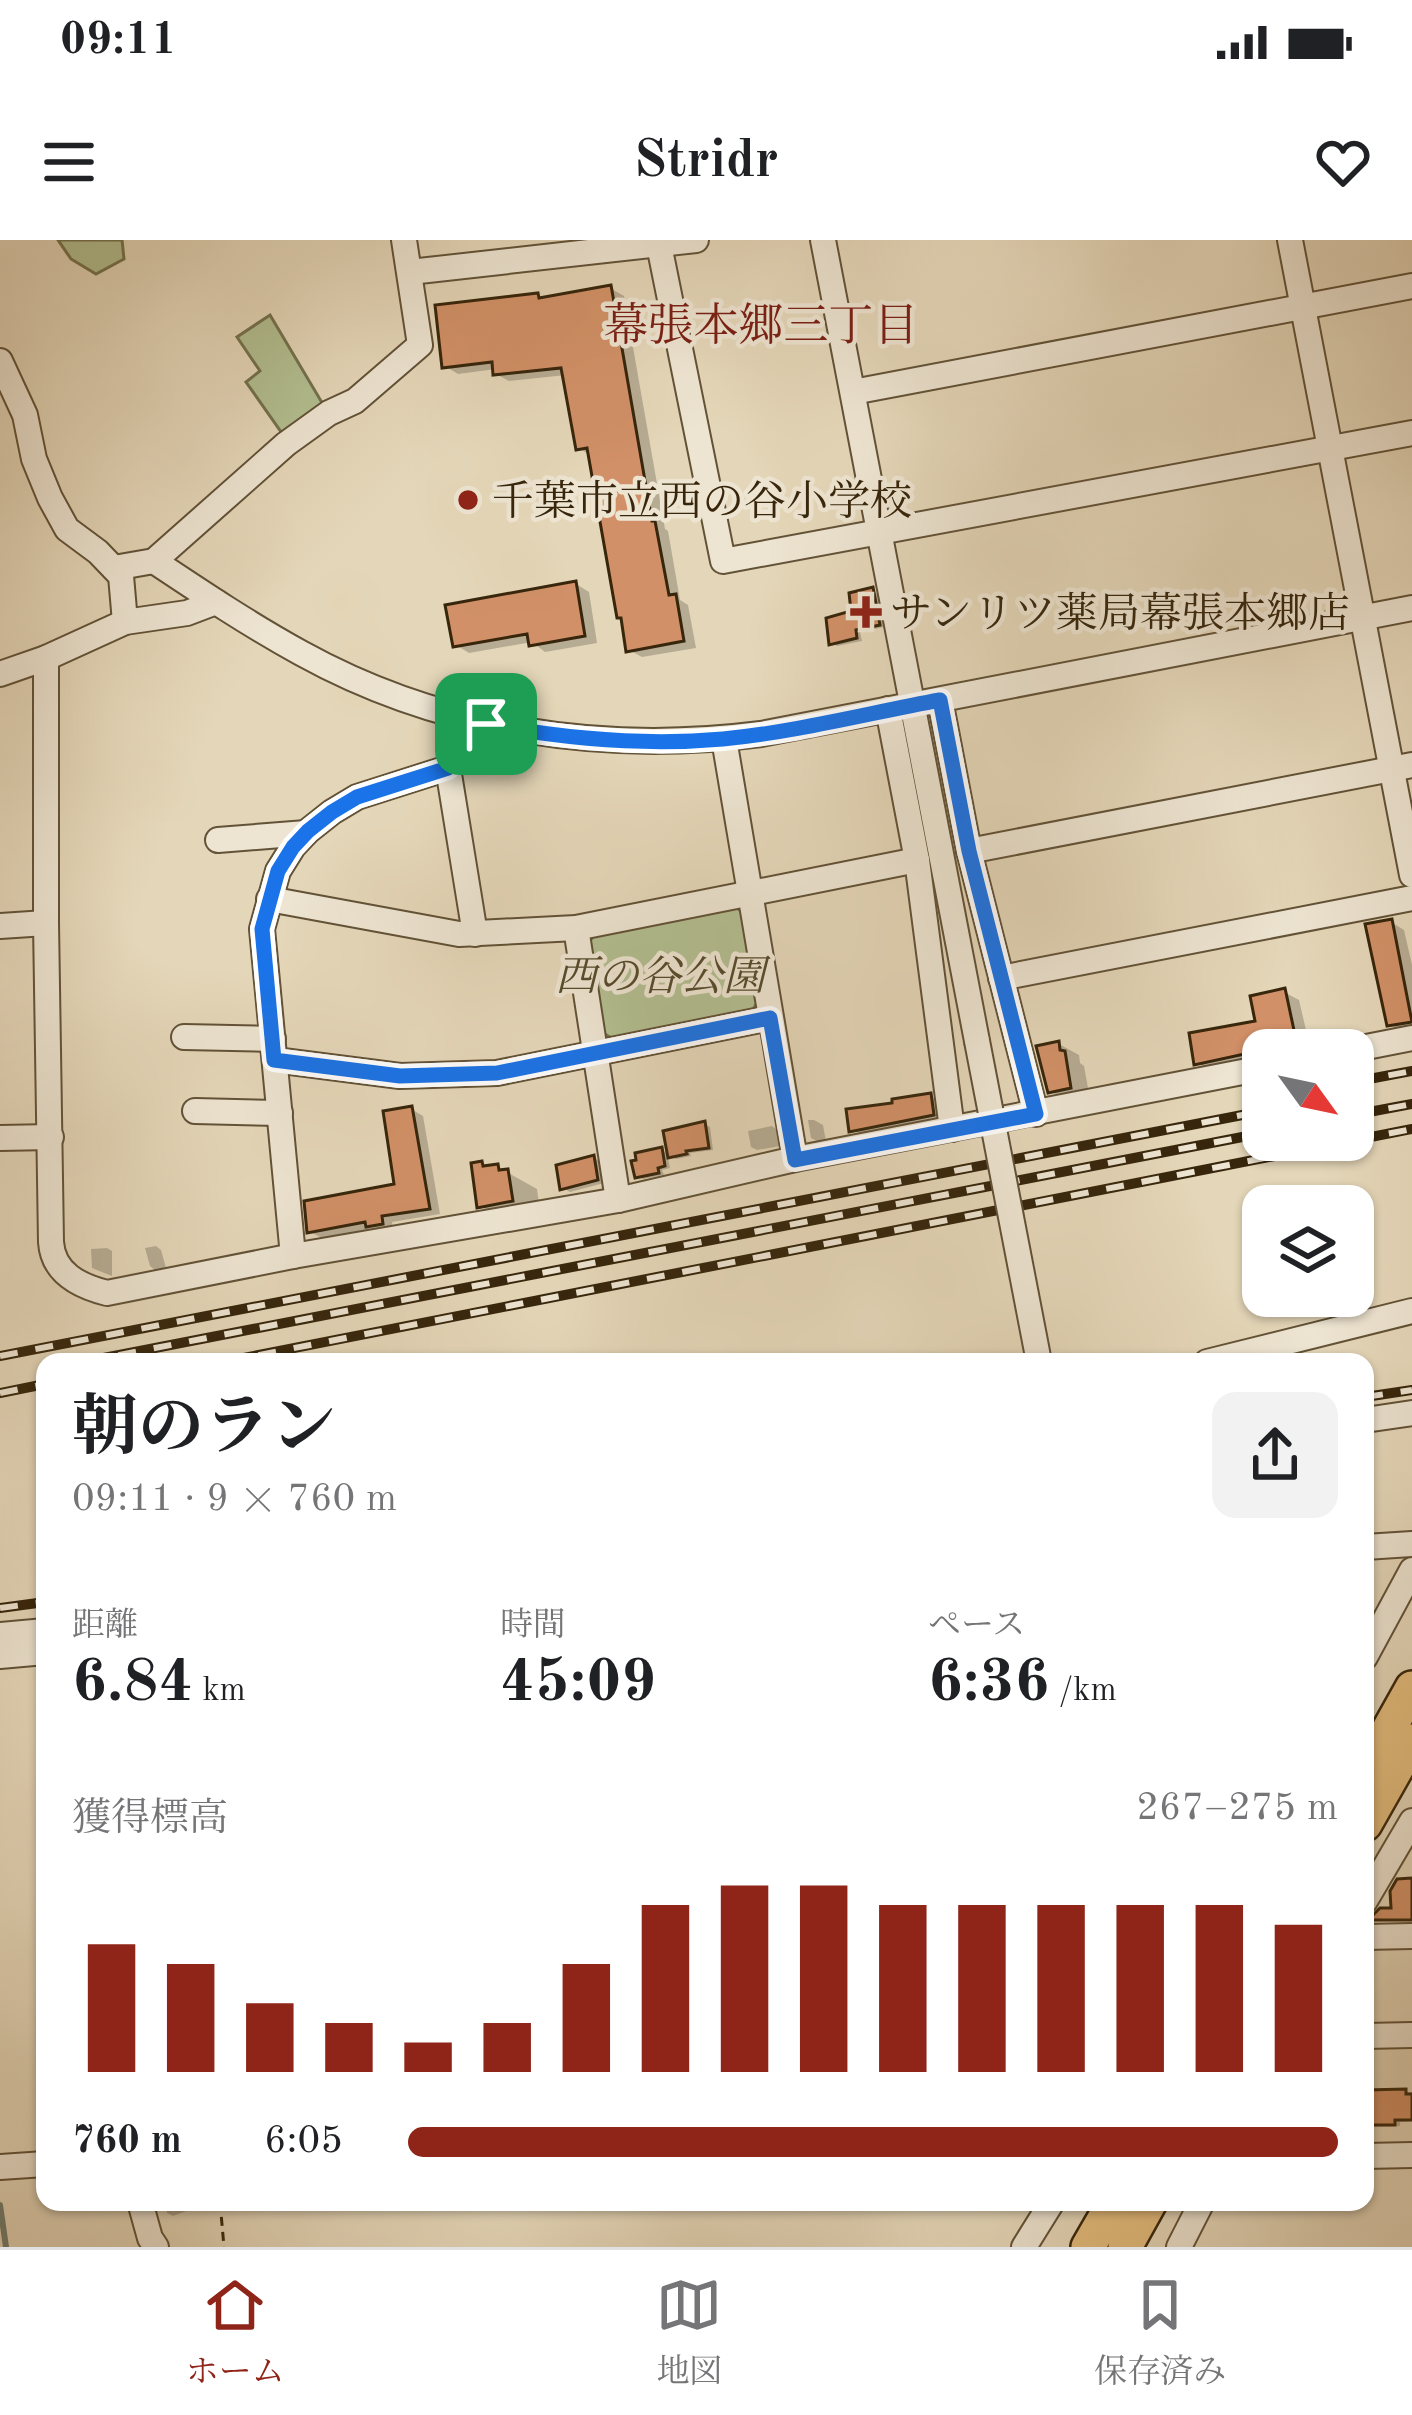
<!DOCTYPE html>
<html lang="ja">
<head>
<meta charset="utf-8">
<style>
  body { margin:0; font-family:"Old Standard TT","Noto Serif JP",serif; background:#f2f2f2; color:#202124; height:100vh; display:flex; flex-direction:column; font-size:45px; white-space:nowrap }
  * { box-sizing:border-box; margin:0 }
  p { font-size:39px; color:#757577 }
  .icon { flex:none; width:66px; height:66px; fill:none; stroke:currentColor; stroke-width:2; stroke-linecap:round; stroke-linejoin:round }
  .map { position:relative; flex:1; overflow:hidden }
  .sheet { position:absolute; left:36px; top:1113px; width:1338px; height:858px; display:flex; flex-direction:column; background:#fff; border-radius:24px; box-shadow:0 3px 9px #0004 }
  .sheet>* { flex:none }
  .needle { width:78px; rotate:123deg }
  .buttons { position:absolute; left:1242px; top:789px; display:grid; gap:24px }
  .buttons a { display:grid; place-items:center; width:132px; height:132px; border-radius:24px; background:#fff; box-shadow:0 3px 9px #0004; font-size:60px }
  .pin { position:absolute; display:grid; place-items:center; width:102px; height:102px; color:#fff; margin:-51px; border-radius:24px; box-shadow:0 6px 18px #0006 }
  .round { display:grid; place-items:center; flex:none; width:126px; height:126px; border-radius:24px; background:#f2f2f2 }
  .summary { display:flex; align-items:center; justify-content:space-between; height:204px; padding:0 36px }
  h1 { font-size:66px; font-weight:700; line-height:90px }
  .metrics { display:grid; grid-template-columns:repeat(3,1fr); gap:18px; height:204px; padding:12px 36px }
  .metrics div { display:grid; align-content:center }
  .metrics b { font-size:60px; font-weight:700 }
  .metrics small { font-size:33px; font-weight:400 }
  .metrics p { font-size:33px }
  .chart { height:336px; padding:24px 36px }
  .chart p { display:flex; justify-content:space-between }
  .chart svg { width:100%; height:216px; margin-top:12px; stroke:#8f2418; stroke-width:6 }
  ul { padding:0 36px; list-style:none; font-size:39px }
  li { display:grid; grid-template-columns:192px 144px 1fr; align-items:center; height:90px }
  li i { height:30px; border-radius:15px; background:#8f2418 }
  .status { display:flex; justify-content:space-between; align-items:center; height:84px; padding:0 60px; background:#fff; direction:ltr }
  .status svg { height:33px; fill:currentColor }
  header { display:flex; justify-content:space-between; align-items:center; height:156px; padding:0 36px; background:#fff; font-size:54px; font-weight:700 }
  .menu { display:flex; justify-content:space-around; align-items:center; height:168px; border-top:3px solid #e0e0e0; background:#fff; font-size:33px; color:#757577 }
  .menu a { display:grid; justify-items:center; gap:6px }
  .menu .on { color:#8f2418 }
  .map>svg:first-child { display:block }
  .green { fill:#b2be90; stroke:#74724e; stroke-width:3 }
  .shadow { fill:#0003 }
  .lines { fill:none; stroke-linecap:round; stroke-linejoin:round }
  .stream { stroke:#707e70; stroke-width:6 }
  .building { fill:#d19067; stroke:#37260c; stroke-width:3 }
  .minor-casing { stroke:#625237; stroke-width:28 }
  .highway-casing { stroke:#37260c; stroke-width:38 }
  .path { stroke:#37260c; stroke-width:3; stroke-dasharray:9 6; stroke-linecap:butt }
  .minor { stroke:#ede4d1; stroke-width:24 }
  .highway { stroke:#e2bb7c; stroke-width:33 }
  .rail-casing { stroke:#37260c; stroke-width:10 }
  .rail { stroke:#ede4d1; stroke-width:6; stroke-dasharray:18; stroke-linecap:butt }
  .minor-bridge-casing { stroke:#625237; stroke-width:28; stroke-linecap:butt }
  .minor-bridge { stroke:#ede4d1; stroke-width:24 }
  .route-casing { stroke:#fff; stroke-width:24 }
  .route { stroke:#1a73e8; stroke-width:15 }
  .poi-dot { fill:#8f2418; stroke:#ede4d1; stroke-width:4.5 }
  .labels { text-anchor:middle; stroke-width:9; stroke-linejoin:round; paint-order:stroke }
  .poi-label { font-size:42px; fill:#37260c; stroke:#ede4d1; text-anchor:start }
  .park-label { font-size:42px; font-style:italic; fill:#564c2d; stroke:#ede4d1 }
  .neighbourhood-label { font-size:45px; fill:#7a1f14; stroke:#ede4d1 }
</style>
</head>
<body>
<div class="status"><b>09:11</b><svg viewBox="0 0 49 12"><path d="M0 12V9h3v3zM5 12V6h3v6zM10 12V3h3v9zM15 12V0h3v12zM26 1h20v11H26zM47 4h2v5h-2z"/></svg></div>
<header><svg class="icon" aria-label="menu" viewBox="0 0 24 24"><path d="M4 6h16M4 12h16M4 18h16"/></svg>Stridr<svg class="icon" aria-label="heart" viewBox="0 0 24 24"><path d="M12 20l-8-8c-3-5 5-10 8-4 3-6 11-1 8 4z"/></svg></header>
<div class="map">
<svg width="1412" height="2007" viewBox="0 0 1412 2007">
  <rect width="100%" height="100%" fill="#e4d6b8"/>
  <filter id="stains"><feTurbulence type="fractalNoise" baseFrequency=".00167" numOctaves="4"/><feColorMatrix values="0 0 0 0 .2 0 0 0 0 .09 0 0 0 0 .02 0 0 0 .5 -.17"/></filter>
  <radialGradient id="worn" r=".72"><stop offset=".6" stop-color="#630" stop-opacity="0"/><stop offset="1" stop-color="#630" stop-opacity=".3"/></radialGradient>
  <g class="green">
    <polygon points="58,0 122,0 124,19 96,34 71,19"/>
    <polygon points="270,75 324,166 284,196 246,142 260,131 237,97"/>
    <polygon points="733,665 745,674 758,761 751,773 615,800 603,793 588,704 596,692"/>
  </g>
  <g class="shadow">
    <polygon points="610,48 624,56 665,289 668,291 680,360 688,365 696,408 642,417 629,410 592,216 578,208 566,135 509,141 496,134 496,129 458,134 445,126 538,56 545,60"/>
    <polygon points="576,344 589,352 597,403 545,412 532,402 469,413 456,405"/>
    <polygon points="873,351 878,354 884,387 860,392 862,401 837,406 832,403"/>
    <polygon points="1391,682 1404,690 1412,725 1412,790 1403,792 1390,784"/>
    <polygon points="1284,752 1299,760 1309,803 1303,804 1304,810 1263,810 1263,821 1212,831 1197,823 1259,784"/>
    <polygon points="1059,804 1079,815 1080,823 1084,826 1090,859 1071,863 1050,851"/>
    <polygon points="930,856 937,860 939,878 859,893 852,890"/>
    <polygon points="411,869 423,876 440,974 392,982 393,989 380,991 375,988 322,998 310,992 398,946"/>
    <polygon points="808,880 814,880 823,885 826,902 821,903 811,898"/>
    <polygon points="704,884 710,887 713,910 690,913 691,916 676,919 667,914 670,928 662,930 664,935 643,939 637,936 661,910 670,915"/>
    <polygon points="772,886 777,890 780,906 757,910 751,907 748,891"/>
    <polygon points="594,918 601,922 604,943 570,952 563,948"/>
    <polygon points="482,924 488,928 498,927 537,949 541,977 510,983 480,966"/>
    <polygon points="156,1006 161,1010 166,1028 155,1030 150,1026 145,1008"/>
    <polygon points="107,1008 112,1011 112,1036 92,1028 91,1009"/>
    <polygon points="1412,1852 1412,1881 1400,1882 1400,1886 1365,1887 1365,1853"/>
    <polygon points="165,1962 186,1962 189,1970 173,1976 167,1973"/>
  </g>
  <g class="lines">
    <polyline class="stream" points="0,1965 6,2007"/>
  </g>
  <g class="building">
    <polygon points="611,45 652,281 655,281 669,355 676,354 684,401 626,412 621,378 617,378 587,208 576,210 561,128 493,135 492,122 442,128 435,65 538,53 539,58"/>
    <polygon points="576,341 585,396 529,406 527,394 453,407 445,365"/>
    <polygon points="873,347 880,385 856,390 857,398 829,405 826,378 851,371 849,353"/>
    <polygon points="1392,679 1412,782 1387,786 1365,684"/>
    <polygon points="1285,748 1295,795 1289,797 1293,810 1263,810 1194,825 1189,793 1255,781 1250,756"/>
    <polygon points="1059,801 1060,810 1065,811 1071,848 1048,853 1036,806"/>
    <polygon points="931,853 934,875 849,892 846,869 892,863 892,859"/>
    <polygon points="412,866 430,969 382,976 383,984 366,987 365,982 307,993 304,961 394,944 383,871"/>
    <polygon points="705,881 709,908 686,911 687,914 668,918 663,891"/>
    <polygon points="662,907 665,926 658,928 659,933 635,938 631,921 636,920 635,913"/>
    <polygon points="594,915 598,940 560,950 556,925"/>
    <polygon points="482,921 483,926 498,924 499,930 508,929 513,961 477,968 471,923"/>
    <polygon points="1412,1638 1412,1680 1372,1680 1372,1676 1380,1668 1391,1668 1390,1651 1397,1639"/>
    <polygon points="1406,1849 1406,1854 1412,1854 1412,1880 1395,1880 1395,1885 1365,1885 1365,1850"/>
  </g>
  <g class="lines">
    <g class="minor-casing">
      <g id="minor">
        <polyline points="823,0 977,801"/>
        <polyline points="1290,0 1412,635"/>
        <polyline points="659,5 723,321 1412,193"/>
        <polyline points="410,32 696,0"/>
        <polyline points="0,121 25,175 34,219 50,258 67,289 98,312 121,336 125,382"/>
        <polyline points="853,152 1412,46"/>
        <path d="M154,321c48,32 96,64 147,92 141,78 302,101 460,81l651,-126"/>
        <polyline points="114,328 154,321 286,204 329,173 355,161 420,105 404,0"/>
        <path d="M46,418v265l5,319c2,31 28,44 56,51l186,-37 325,-56 177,-41 468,-91"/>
        <polyline points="0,434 46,418 125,382 187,373 216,362"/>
        <polyline points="940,460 969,611 1036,874"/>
        <polyline points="888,469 917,620 952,889"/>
        <polyline points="724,499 795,919"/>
        <polyline points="448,528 475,694"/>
        <polyline points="218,600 306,593"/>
        <polyline points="969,611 1412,525"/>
        <polyline points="269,659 459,694 576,688 917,620"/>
        <polyline points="0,686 46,683"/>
        <polyline points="576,688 618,960"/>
        <polyline points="1001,738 1412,658"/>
        <polyline points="184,797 273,799"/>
        <polyline points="1351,810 1412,798"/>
        <polyline points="275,820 400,836 497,833 770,778"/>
        <polyline points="195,871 280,873"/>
        <polyline points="0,898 51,897"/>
        <polyline points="293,1016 262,689 278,631 293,607 308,591 332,572 357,557 448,528 473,505 486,484"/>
        <polyline points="1207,1122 1412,1071"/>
        <polyline points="1365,1180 1412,1173"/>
        <polyline points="1365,1307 1412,1304"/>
        <polyline points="0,1395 45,1391"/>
        <polyline points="0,1416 45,1412"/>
        <polyline points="1365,1417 1412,1330"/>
        <polyline points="1365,1661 1412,1581"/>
        <polyline points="1365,1697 1412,1696"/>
        <polyline points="1365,1796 1412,1795"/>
        <polyline points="1365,1916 1412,1915"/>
        <polyline points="0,1927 45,1924"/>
        <polyline points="140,1962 150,1998 156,2007"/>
        <polyline points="1024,2007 1052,1962"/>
        <polyline points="1179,2007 1202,1962"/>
      </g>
    </g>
    <g class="highway-casing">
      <g id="highway">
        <polyline points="1365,1532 1412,1448"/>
        <polyline points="1365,1584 1412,1501"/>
        <polyline points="1088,2007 1114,1962"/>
        <polyline points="1125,2007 1150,1962"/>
      </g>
    </g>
    <polyline class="path" points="220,1962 224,2007"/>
    <use href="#minor" class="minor"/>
    <use href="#highway" class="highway"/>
    <g class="rail-casing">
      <g id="rail">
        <polyline points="1353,842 1412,831"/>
        <polyline points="1353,875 1412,864"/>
        <polyline points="0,1116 1263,871"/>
        <polyline points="83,1122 1263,893"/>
        <polyline points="223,1122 1412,889"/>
        <polyline points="0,1153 45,1144"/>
        <polyline points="1365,1157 1412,1150"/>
        <polyline points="0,1368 45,1362"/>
      </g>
    </g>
    <use href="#rail" class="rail"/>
    <g class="minor-bridge-casing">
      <polyline id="minor-bridge" points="977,801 1039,1122"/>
    </g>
    <use href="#minor-bridge" class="minor-bridge"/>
  </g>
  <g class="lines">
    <g class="route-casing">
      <path id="route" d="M940,460l29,151 67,263 -241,46 -25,-142 -273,55 -97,3 -126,-16 -12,-131 16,-58 15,-24 15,-16 24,-19 25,-15 91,-29 25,-23 13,-21c79,15 157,22 237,15 73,-7 146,-26 217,-39z"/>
    </g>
    <use href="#route" class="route"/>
  </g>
  <g class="poi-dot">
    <circle cx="468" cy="260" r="12"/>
    <path d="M860 354h12v12h12v12h-12v12h-12v-12h-12v-12h12z"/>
  </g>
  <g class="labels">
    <g class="poi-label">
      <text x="492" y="275">千葉市立西の谷小学校</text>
      <text x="890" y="387">サンリツ薬局幕張本郷店</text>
    </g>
    <g class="park-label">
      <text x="660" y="750">西の谷公園</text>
    </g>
    <g class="neighbourhood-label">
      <text x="761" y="100">幕張本郷三丁目</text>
    </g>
  </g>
  <rect width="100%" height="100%" filter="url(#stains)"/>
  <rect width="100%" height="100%" fill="url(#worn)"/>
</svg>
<div class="buttons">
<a><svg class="needle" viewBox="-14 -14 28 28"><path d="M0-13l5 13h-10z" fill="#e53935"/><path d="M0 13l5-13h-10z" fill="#757577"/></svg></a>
<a><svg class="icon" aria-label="layers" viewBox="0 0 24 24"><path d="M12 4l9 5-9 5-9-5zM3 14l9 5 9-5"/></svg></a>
</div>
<div class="pin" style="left:486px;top:484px;background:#1e9e55"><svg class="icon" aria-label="arrive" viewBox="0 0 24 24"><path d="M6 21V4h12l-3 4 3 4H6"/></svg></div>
<section class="sheet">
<div class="summary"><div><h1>朝のラン</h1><p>09:11 · 9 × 760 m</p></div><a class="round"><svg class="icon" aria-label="share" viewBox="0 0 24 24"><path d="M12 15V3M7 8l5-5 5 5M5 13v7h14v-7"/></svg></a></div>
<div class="metrics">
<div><p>距離</p><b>6.84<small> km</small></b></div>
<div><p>時間</p><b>45:09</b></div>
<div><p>ペース</p><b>6:36<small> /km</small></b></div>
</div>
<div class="chart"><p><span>獲得標高</span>267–275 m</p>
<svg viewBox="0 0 160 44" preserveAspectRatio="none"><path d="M5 44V18M15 44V22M25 44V30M35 44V34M45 44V38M55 44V34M65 44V22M75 44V10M85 44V6M95 44V6M105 44V10M115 44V10M125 44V10M135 44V10M145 44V10M155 44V14"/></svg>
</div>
<ul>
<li><b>760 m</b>6:05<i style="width:100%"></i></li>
</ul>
</section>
</div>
<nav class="menu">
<a class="on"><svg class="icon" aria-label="home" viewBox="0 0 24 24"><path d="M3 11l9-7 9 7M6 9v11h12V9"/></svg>ホーム</a>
<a><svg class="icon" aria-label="map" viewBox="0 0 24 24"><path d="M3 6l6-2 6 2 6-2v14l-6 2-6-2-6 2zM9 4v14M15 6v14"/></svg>地図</a>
<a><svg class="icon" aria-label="saved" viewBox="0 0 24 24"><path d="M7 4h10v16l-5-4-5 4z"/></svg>保存済み</a>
</nav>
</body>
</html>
